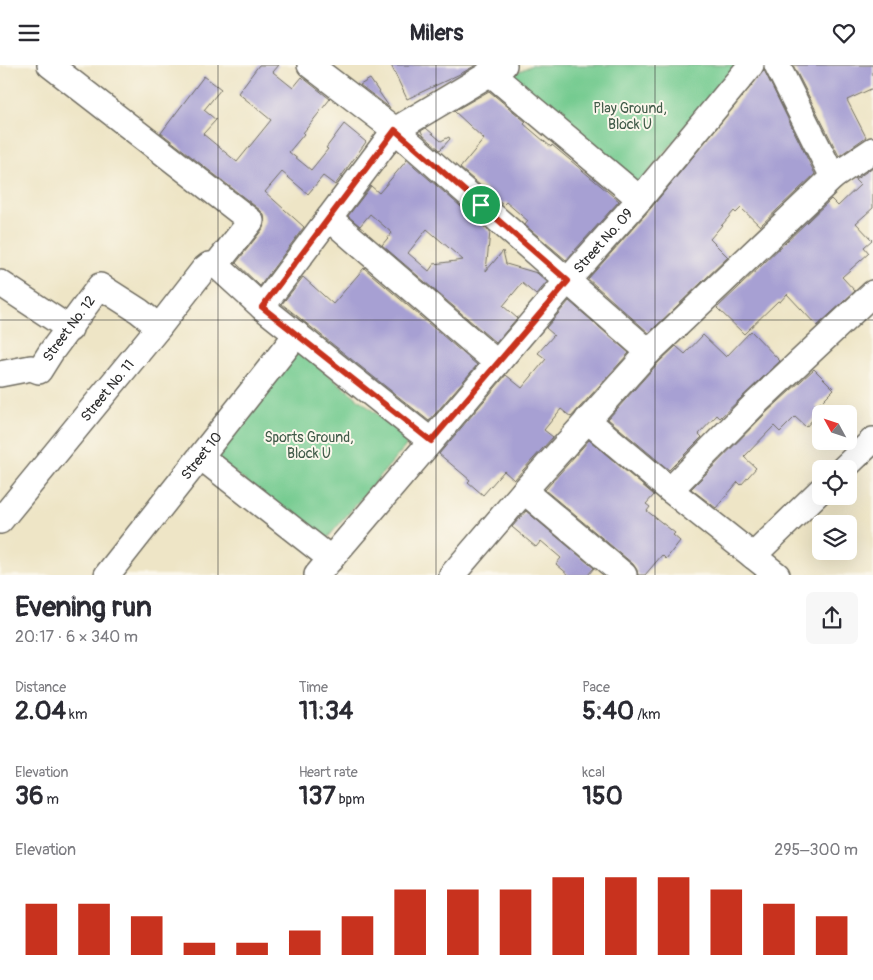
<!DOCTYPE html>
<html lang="en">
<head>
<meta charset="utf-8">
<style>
  body { margin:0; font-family:Pangolin,sans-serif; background:#f7f7f7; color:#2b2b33; height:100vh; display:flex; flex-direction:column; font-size:19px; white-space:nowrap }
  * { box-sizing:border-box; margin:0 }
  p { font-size:16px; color:#7c7c81 }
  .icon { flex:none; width:28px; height:28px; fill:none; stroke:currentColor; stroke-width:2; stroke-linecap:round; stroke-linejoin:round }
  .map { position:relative; height:510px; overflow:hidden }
  .details { display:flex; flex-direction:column; background:#fff; flex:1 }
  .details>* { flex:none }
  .needle { width:32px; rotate:310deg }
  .fabs { position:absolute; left:812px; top:340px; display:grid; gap:10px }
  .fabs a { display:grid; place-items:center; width:45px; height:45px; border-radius:8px; background:#fff; box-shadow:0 5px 20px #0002; font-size:25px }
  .pin { position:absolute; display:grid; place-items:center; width:42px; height:42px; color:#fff; margin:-21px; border:2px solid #fff; border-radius:50%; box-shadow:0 1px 5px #0007 }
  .round { display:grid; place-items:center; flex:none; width:52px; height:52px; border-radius:8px; background:#f7f7f7 }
  .headline { display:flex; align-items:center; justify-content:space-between; height:85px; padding:0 15px }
  h1 { font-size:28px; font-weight:800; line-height:38px }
  .figures { display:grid; grid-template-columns:repeat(3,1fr); gap:8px; height:85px; padding:5px 15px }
  .figures div { display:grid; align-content:center }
  .figures b { font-size:25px; font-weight:800 }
  .figures small { font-size:14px; font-weight:400 }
  .figures p { font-size:14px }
  .chart { height:140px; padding:10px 15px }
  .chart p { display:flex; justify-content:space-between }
  .chart svg { width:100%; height:90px; margin-top:5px; stroke:#c8321e; stroke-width:6 }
  header { display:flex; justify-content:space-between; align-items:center; height:65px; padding:0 15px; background:#fff; font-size:22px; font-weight:800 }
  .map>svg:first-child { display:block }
  .green { fill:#75cb90; stroke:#507b5e }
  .building { fill:#a7a0d3; fill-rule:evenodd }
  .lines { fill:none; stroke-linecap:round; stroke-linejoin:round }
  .minor-casing { stroke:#6f6c61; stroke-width:28 }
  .minor { stroke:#fff; stroke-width:25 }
  .route-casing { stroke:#fff; stroke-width:10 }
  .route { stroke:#c8321e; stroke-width:6 }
  .grid { fill:none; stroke:#2b2b2b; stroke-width:1; stroke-opacity:0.55 }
  .labels { text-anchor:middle; stroke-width:4; stroke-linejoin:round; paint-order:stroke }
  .park-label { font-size:14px; fill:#415b49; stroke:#fbf7ec }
  .street-label { font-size:14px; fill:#2b2b2b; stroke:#fbf7ec }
</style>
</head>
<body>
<header><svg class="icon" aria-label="menu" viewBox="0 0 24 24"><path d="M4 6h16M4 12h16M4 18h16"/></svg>Milers<svg class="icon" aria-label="heart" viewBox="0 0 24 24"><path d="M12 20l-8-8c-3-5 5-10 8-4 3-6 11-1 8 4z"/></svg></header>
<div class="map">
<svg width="873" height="510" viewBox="0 0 873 510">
  <rect width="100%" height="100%" fill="#fbf7ec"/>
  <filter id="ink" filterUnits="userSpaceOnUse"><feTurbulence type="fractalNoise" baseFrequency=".02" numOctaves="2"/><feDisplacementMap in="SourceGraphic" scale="10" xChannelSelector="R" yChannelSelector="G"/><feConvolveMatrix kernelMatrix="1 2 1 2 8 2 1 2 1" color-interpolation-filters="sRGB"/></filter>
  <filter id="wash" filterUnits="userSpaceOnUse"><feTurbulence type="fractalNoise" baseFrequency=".0096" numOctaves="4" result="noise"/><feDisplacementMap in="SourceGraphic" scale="20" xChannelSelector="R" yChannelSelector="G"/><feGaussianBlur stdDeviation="1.12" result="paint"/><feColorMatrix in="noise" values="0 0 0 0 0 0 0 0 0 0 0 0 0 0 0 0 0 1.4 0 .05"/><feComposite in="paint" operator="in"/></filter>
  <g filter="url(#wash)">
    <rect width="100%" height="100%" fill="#eee5c6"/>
    <g class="green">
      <polygon points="532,0 738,0 636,122 506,13"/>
      <polygon points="298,285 410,376 324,477 212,390"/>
    </g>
    <g id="blocks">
      <g class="building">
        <polygon points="259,0 279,0 273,7 293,23 302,12 330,34 303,68 304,69 289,87 311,105 328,84 326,83 344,59 366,77 335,120 323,111 308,129 282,107 265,127 304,162 260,221 236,198 262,165 265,158 264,150 260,145 161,68 204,11 221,24 204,45 216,55 203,69 237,97 271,55 238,28"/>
        <polygon points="391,0 476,0 462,8 407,34"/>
        <polygon points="793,0 873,0 873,23 847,35 866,72 839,91"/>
        <polygon points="764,5 815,109 760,161 741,143 736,148 734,146 710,174 728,192 649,268 588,214 651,143"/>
        <polygon points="370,14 390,43 360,20"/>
        <polygon points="489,26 526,57 524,59 551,82 552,80 619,136 566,195 525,160 528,156 506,137 503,140 460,103 484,74 454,46"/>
        <polygon points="426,63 441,76 449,72 450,74 440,85 423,70 421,66"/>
        <path d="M407,95l83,72 -4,39 17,-20 3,13 31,9 10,9 -11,13 -14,-12 -19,23 14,12 -21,25 -114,-98 10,-12 -22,-19 -10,12 -12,-10 23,-30 8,7zM427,164l36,31 -29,4 -5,7 -21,-18z"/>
        <polygon points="873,102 873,143 856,158 872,175 864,182 869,188 842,212 855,226 817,261 787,229 780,237 778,236 744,269 717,243 831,134 838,141 860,120 855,115"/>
        <polygon points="364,203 477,300 429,356 282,239 303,212 333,239"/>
        <polygon points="569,236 629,288 571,352 561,344 544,365 553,372 514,415 504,406 483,430 468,417 470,415 439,389 506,310 522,323 546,294 538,288 554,270 546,263"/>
        <polygon points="751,266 780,296 720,353 717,350 699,369 702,372 669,405 608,354 659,297 676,281 685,289 703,270 726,292"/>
        <polygon points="814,304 834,324 816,342 820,346 806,362 795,352 780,367 774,361 744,392 756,403 741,420 738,417 716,443 691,424 766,348"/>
        <polygon points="589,375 654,430 646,439 650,442 647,446 675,468 673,470 680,476 666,494 662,490 645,510 638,510 637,505 633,499 545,425"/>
        <polygon points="526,446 594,503 588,510 569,510 556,499 561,493 541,476 536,482 512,462"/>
      </g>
    </g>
  </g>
  <g filter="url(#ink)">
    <use href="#blocks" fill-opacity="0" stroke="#6f6c61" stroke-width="1"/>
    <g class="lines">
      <g class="minor-casing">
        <g id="minor">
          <polyline points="50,0 251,156 216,200"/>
          <polyline points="310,0 395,65 649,287"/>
          <polyline points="777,0 833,112"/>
          <polyline points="489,7 640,134"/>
          <polyline points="329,153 497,298"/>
          <polyline points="216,200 262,242 431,376"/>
          <polyline points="0,218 70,264"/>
          <polyline points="262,242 395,65 504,0"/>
          <path id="s1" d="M0,309l31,-6 8,3 12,-19 49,-66 39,25 20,16"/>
          <polyline points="587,355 670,425 777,510"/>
          <polyline points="201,392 331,494"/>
          <polyline points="843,404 873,375"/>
          <polyline points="670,425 756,338 873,228"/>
          <polyline points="524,426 624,510"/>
          <path id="s2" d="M0,456l159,-194 45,-58 5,-4h7"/>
          <polyline points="753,491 821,425"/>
          <path id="s3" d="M107,510l190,-241"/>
          <path id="s4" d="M317,510l251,-295 72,-81 111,-134"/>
          <polyline points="452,510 524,426 649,287 833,112 873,85"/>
        </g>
      </g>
      <use href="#minor" class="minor"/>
    </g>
  </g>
  <g class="lines" filter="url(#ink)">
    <g class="route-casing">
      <polygon id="route" points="395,65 568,216 431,376 262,242"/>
    </g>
    <use href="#route" class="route"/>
  </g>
  <path class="grid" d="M218,0v510M436,0v510M655,0v510M0,255h873"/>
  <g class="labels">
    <g class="park-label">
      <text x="630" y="48">Play Ground,<tspan x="630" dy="16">Block U</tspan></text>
      <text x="309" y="377">Sports Ground,<tspan x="309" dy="16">Block U</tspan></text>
    </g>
    <g class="street-label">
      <text dy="5" stroke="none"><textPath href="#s4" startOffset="440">Street No. 09</textPath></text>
      <text dy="5" stroke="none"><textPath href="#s1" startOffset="92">Street No. 12</textPath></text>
      <text dy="5" stroke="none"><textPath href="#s2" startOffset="169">Street No. 11</textPath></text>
      <text dy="5" stroke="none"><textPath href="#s3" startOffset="152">Street 10</textPath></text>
    </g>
  </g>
</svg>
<div class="fabs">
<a><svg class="needle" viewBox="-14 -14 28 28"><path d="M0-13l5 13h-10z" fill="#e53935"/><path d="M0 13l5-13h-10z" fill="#7c7c81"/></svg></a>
<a><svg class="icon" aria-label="locate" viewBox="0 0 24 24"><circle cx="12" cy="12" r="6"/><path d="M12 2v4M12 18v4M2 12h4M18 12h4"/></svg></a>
<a><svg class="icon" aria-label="layers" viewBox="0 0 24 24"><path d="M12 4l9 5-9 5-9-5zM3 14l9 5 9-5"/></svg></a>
</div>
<div class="pin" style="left:481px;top:140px;background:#1e9e55"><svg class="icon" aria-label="arrive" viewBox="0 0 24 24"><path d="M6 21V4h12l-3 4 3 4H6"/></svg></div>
</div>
<section class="details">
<div class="headline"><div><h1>Evening run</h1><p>20:17 · 6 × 340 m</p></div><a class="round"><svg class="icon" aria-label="share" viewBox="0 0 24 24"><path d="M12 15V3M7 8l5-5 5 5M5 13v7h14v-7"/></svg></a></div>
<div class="figures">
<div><p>Distance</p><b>2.04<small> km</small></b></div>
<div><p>Time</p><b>11:34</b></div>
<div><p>Pace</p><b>5:40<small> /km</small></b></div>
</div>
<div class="figures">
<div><p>Elevation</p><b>36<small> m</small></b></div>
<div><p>Heart rate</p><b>137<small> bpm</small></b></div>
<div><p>kcal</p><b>150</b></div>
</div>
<div class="chart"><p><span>Elevation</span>295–300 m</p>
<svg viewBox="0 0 160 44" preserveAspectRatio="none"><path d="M5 44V19M15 44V19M25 44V25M35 44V38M45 44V38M55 44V32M65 44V25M75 44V12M85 44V12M95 44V12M105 44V6M115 44V6M125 44V6M135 44V12M145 44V19M155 44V25"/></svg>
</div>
</section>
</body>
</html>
